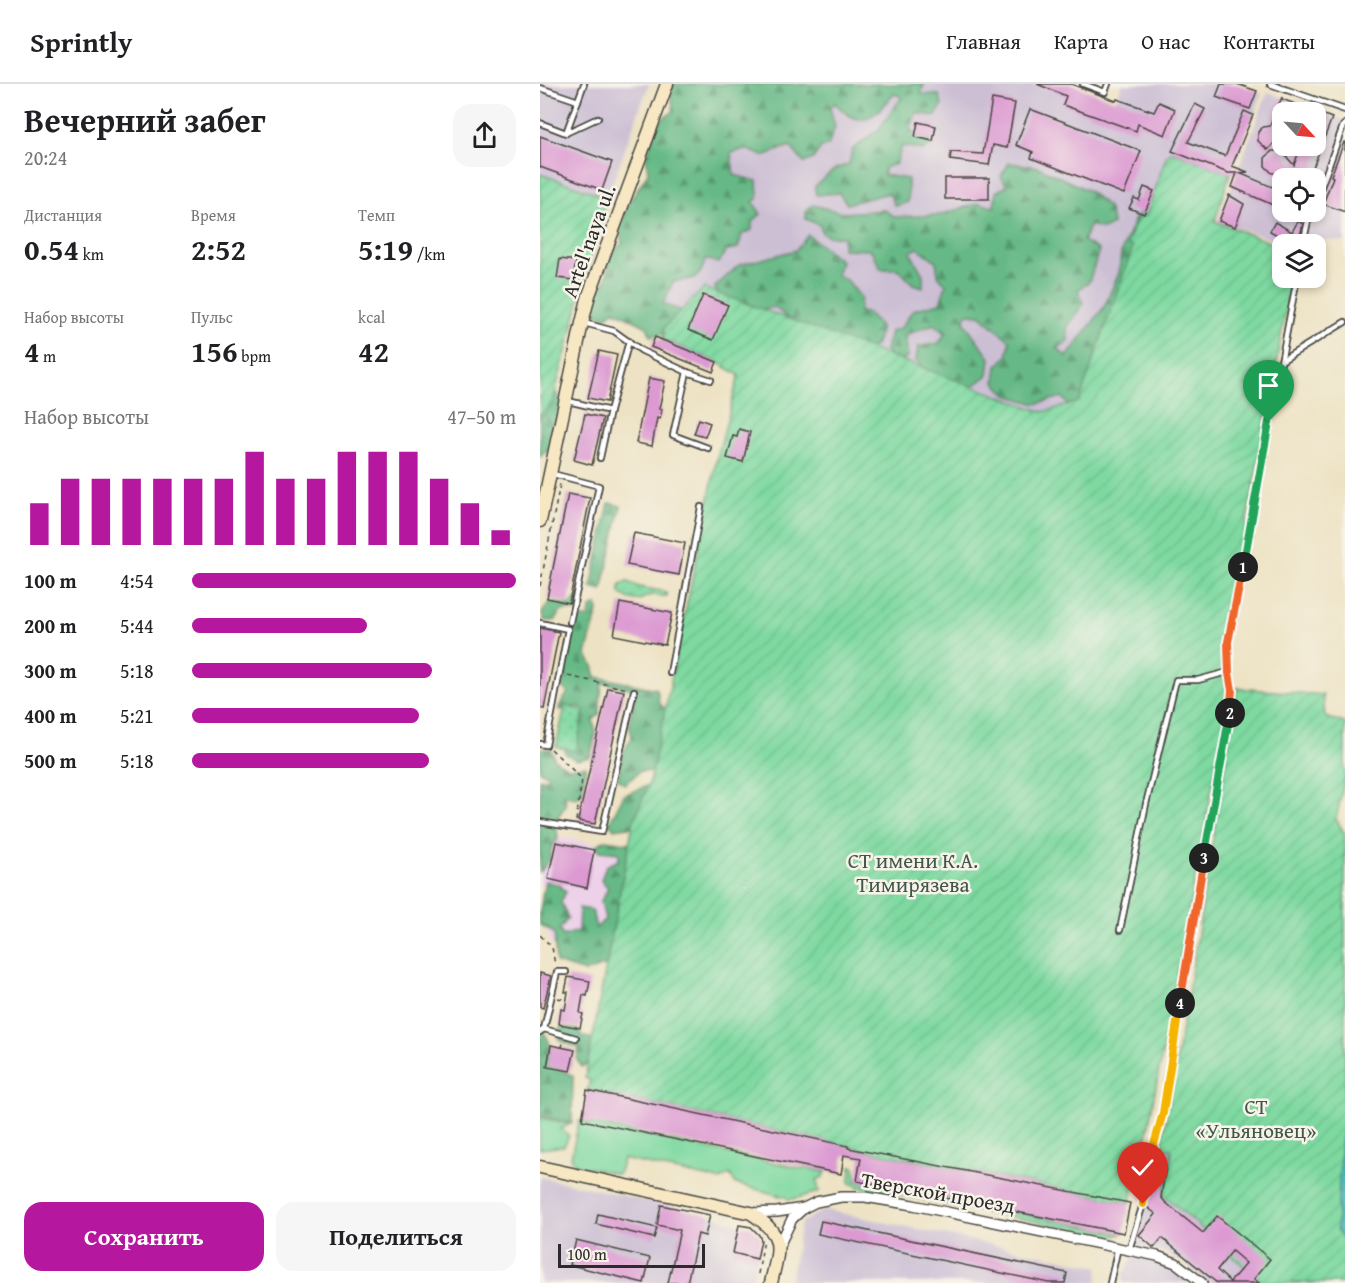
<!DOCTYPE html>
<html lang="ru">
<head>
<meta charset="utf-8">
<style>
  body { margin:0; font-family:"Gentium Book Plus",serif; background:#f6f6f6; color:#202124; height:100vh; display:flex; flex-direction:column; font-size:22px; white-space:nowrap }
  * { box-sizing:border-box; margin:0 }
  p { font-size:20px; color:#757577 }
  .icon { flex:none; width:33px; height:33px; fill:none; stroke:currentColor; stroke-width:2; stroke-linecap:round; stroke-linejoin:round }
  .map { position:relative; flex:1; overflow:hidden }
  .sheet { display:flex; flex-direction:column; background:#fff; width:540px }
  .sheet>* { flex:none }
  .needle { width:39px; rotate:116deg }
  .controls { position:absolute; left:732px; top:18px; display:grid; gap:12px }
  .controls a { display:grid; place-items:center; width:54px; height:54px; border-radius:12px; background:#fff; box-shadow:0 3px 9px #0003; font-size:30px }
  .scale { position:absolute; left:18px; bottom:15px; width:147px; box-sizing:border-box; padding-left:6px; border:3px solid #2b2b2b; border-top:0; font-size:16px; line-height:21px; white-space:nowrap; color:#2b2b2b; -webkit-text-stroke:4px #f7f3e8; paint-order:stroke }
  .pin { position:absolute; display:grid; place-items:center; width:51px; height:51px; color:#fff; margin:-62px -26px; border-radius:50% 50% 50% 0; rotate:-45deg; box-shadow:0 0 6px #0007 }
  .pin .icon { rotate:45deg }
  .km { position:absolute; width:30px; height:30px; margin:-15px; border-radius:50%; background:#222; color:#fff; font-size:16px; line-height:30px; text-align:center }
  .round { display:grid; place-items:center; flex:none; width:63px; height:63px; border-radius:18px; background:#f6f6f6 }
  .summary { display:flex; align-items:center; justify-content:space-between; height:102px; padding:0 24px }
  h1 { font-size:33px; font-weight:700; line-height:45px }
  .stats { display:grid; grid-template-columns:repeat(3,1fr); gap:9px; height:102px; padding:6px 24px }
  .stats div { display:grid; align-content:center }
  .stats b { font-size:30px; font-weight:700 }
  .stats small { font-size:16px; font-weight:400 }
  .stats p { font-size:16px }
  .chart { height:168px; padding:12px 24px }
  .chart p { display:flex; justify-content:space-between }
  .chart svg { width:100%; height:108px; margin-top:6px; stroke:#b5179e; stroke-width:6 }
  .primary-button { display:flex; gap:12px; margin-top:auto; padding:12px 24px }
  .primary-button a { flex:1; height:69px; border-radius:18px; background:#b5179e; color:#fff; font-size:24px; font-weight:700; line-height:69px; text-align:center }
  .primary-button a+a { background:#f6f6f6; color:#202124 }
  ul { padding:0 24px; list-style:none; font-size:20px }
  li { display:grid; grid-template-columns:96px 72px 1fr; align-items:center; height:45px }
  li i { height:15px; border-radius:8px; background:#b5179e }
  header { display:flex; align-items:center; gap:36px; box-sizing:border-box; height:84px; padding:0 30px; background:#fff; border-bottom:2px solid #e0e0e0 }
  header strong { font-size:28px }
  nav { display:flex; gap:33px; margin-inline-start:auto; font-size:21px }
  main { display:flex; flex:1; min-height:0 }
  .map>svg:first-child { display:block }
  .built { fill:#edd1e9 }
  .industrial { fill:#ccbfd4; fill-rule:evenodd }
  .grass { fill:#7ed9a0; stroke:#548266; stroke-width:1.5 }
  .forest { fill:url(#forest-firs); stroke:#487258; stroke-width:1.5 }
  .park { fill:url(#park-dots); stroke:#548266; stroke-width:1.5 }
  .garden { fill:url(#garden-furrows); stroke:#548266; stroke-width:1.5 }
  .water { fill:#4fbcc6; stroke:#3d7478; stroke-width:1.5 }
  .building { fill:#dc99d2; fill-rule:evenodd }
  .lines { fill:none; stroke-linecap:round; stroke-linejoin:round }
  .lane-casing { stroke:#484642; stroke-width:8 }
  .street-casing { stroke:#484642; stroke-width:12 }
  .secondary-casing { stroke:#484642; stroke-width:15 }
  .path { stroke:#484642; stroke-width:1.5; stroke-dasharray:4.5 4.5; stroke-linecap:butt }
  .lane { stroke:#fff; stroke-width:4.5 }
  .street { stroke:#fff; stroke-width:9 }
  .secondary { stroke:#f7e8c3; stroke-width:12 }
  .split-1-casing { stroke:#fff; stroke-width:12 }
  .split-2-casing { stroke:#fff; stroke-width:12 }
  .split-3-casing { stroke:#fff; stroke-width:12 }
  .split-4-casing { stroke:#fff; stroke-width:12 }
  .split-5-casing { stroke:#fff; stroke-width:12 }
  .split-6-casing { stroke:#fff; stroke-width:12 }
  .split-1 { stroke:#22a559; stroke-width:8 }
  .split-2 { stroke:#f0652b; stroke-width:8 }
  .split-3 { stroke:#22a559; stroke-width:8 }
  .split-4 { stroke:#f0652b; stroke-width:8 }
  .split-5 { stroke:#f5b400; stroke-width:8 }
  .split-6 { stroke:#f5b400; stroke-width:8 }
  .labels { text-anchor:middle; stroke-width:5; stroke-linejoin:round; paint-order:stroke }
  .street-label { font-size:21px; fill:#2b2b2b; stroke:#f7f3e8 }
  .park-label { font-size:21px; fill:#405648; stroke:#f7f3e8 }
</style>
</head>
<body>
<header>
<strong>Sprintly</strong>
<nav><a>Главная</a><a>Карта</a><a>О нас</a><a>Контакты</a></nav>
</header>
<main>
<section class="sheet">
<div class="summary"><div><h1>Вечерний забег</h1><p>20:24</p></div><a class="round"><svg class="icon" aria-label="share" viewBox="0 0 24 24"><path d="M12 15V3M7 8l5-5 5 5M5 13v7h14v-7"/></svg></a></div>
<div class="stats">
<div><p>Дистанция</p><b>0.54<small> km</small></b></div>
<div><p>Время</p><b>2:52</b></div>
<div><p>Темп</p><b>5:19<small> /km</small></b></div>
</div>
<div class="stats">
<div><p>Набор высоты</p><b>4<small> m</small></b></div>
<div><p>Пульс</p><b>156<small> bpm</small></b></div>
<div><p>kcal</p><b>42</b></div>
</div>
<div class="chart"><p><span>Набор высоты</span>47–50 m</p>
<svg viewBox="0 0 160 44" preserveAspectRatio="none"><path d="M5 44V27M15 44V17M25 44V17M35 44V17M45 44V17M55 44V17M65 44V17M75 44V6M85 44V17M95 44V17M105 44V6M115 44V6M125 44V6M135 44V17M145 44V27M155 44V38"/></svg>
</div>
<ul>
<li><b>100 m</b>4:54<i style="width:100%"></i></li>
<li><b>200 m</b>5:44<i style="width:54%"></i></li>
<li><b>300 m</b>5:18<i style="width:74%"></i></li>
<li><b>400 m</b>5:21<i style="width:70%"></i></li>
<li><b>500 m</b>5:18<i style="width:73%"></i></li>
</ul>
<div class="primary-button"><a>Сохранить</a><a>Поделиться</a></div>
</section>
<div class="map">
<svg width="805" height="1199" viewBox="0 0 805 1199">
  <defs>
    <pattern id="forest-firs" width="22" height="20" patternUnits="userSpaceOnUse" patternTransform="scale(1.5)"><rect width="22" height="20" fill="#66b986"/><path d="M5 1l3.5 6h-7zM16 11l3.5 6h-7z" fill="#54976e"/></pattern>
    <pattern id="park-dots" width="8" height="8" patternUnits="userSpaceOnUse" patternTransform="scale(1.5)"><rect width="8" height="8" fill="#7ed9a0"/><path d="M2 2h.1M6 6h.1" fill="none" stroke="#6dba8a" stroke-width="1.8" stroke-linecap="round"/></pattern>
    <pattern id="garden-furrows" width="10" height="10" patternUnits="userSpaceOnUse" patternTransform="scale(1.5)"><rect width="10" height="10" fill="#7ed9a0"/><path d="M-1 1l2-2M0 10L10 0M9 11l2-2" fill="none" stroke="#6dba8a"/></pattern>
  </defs>
  <rect width="100%" height="100%" fill="#f7f3e8"/>
  <filter id="ink" filterUnits="userSpaceOnUse"><feTurbulence type="fractalNoise" baseFrequency=".0167" numOctaves="2"/><feDisplacementMap in="SourceGraphic" scale="12" xChannelSelector="R" yChannelSelector="G"/><feConvolveMatrix kernelMatrix="1 2 1 2 8 2 1 2 1" color-interpolation-filters="sRGB"/></filter>
  <filter id="wash" filterUnits="userSpaceOnUse"><feTurbulence type="fractalNoise" baseFrequency=".008" numOctaves="4" result="noise"/><feDisplacementMap in="SourceGraphic" scale="24" xChannelSelector="R" yChannelSelector="G"/><feGaussianBlur stdDeviation="1.35" result="paint"/><feColorMatrix in="noise" values="0 0 0 0 0 0 0 0 0 0 0 0 0 0 0 0 0 1.4 0 .05"/><feComposite in="paint" operator="in"/></filter>
  <g filter="url(#wash)">
    <rect width="100%" height="100%" fill="#ede2c3"/>
    <polygon class="built" points="5,750 88,766 67,873 11,860 7,847 13,806 0,801 0,774"/>
    <g class="industrial">
      <polygon points="0,0 109,0 67,113 0,90"/>
      <polygon points="141,0 496,0 571,30 582,0 697,0 722,10 690,90 633,67 626,73 606,132 599,130 593,163 539,318 503,328 164,204 124,244 62,225"/>
      <path d="M728,8l77,29v121l-28,-3 -2,5h-31l-66,-23zM742,28h34v34h-34zM742,94h34v34h-34z"/>
      <polygon points="617,1064 632,1066 624,1111 723,1199 668,1199 642,1177 625,1169 594,1161 604,1125"/>
      <polygon points="0,1093 170,1131 199,1141 211,1143 219,1151 221,1156 211,1199 0,1199"/>
      <polygon points="286,1126 559,1183 557,1199 250,1199 261,1139 274,1131"/>
      <polygon points="595,1171 614,1176 650,1199 584,1199 583,1190"/>
    </g>
    <g class="grass">
      <polygon points="0,1034 30,1040 21,1045 29,1052 24,1062 0,1065"/>
      <polygon points="39,1037 263,1085 265,1084 286,1088 283,1093 277,1096 279,1108 249,1116 245,1112 238,1112 240,1109 238,1111 196,1100 190,1090 180,1096 83,1075 78,1090 36,1081 31,1073"/>
      <polygon points="311,1082 315,1083 316,1097 582,1150 573,1153 319,1103 310,1099"/>
    </g>
    <g class="forest">
      <path d="M134,0h250l-3,10 18,1 3,10 -6,11 -20,-3 -6,18 15,4 7,10 -9,5 -21,-4 -6,18 -12,4v7l24,4v23l-13,4 -6,-13 -42,11 -8,-11 -23,2 -1,-9 20,-17 14,-5 3,-14 27,-21 23,-32 -8,-3c-11,13 -27,33 -44,22 -6,-4 -11,-9 -15,-13l-5,5 5,19 -7,19 -7,1 -8,12 -9,4 -14,-17 -27,10 -18,-7 -14,4 3,22 23,6 1,17 -5,4 8,12 -9,8v8l-10,4 -4,14 -12,2 -7,13 -14,-4c-4,22 -12,19 -32,23l-10,22 22,8 -17,21 -17,3 -4,-9 -33,-17 -9,8 -10,-5v-18l11,-15 4,-27 12,-9 -3,-15 10,-27 19,-29 -2,-17 13,-35 15,-10 -4,-19z"/>
      <polygon points="469,79 498,83 549,107 568,123 573,140 563,145 550,141 543,157 559,166 549,198 538,206 543,220 527,244 528,256 518,265 527,273 564,223 579,189 581,169 595,134 603,135 550,319 531,324 522,313 496,320 467,311 455,298 457,282 467,272 470,257 440,231 427,230 424,238 450,274 448,291 428,306 386,290 376,276 378,263 399,259 405,250 394,240 365,251 368,273 355,280 346,266 351,247 361,244 373,226 400,219 406,201 398,191 396,177 378,164 370,168 383,191 383,203 373,200 358,185 341,185 331,166 303,165 303,153 289,152 282,149 280,141 266,135 266,126 273,121 304,129 344,126 355,133 400,131 439,119 454,123 456,108 467,102 461,92"/>
      <polygon points="268,151 301,177 297,191 308,197 321,214 319,228 328,229 341,244 335,262 319,268 261,246 235,223 211,228 177,212 175,203 199,181 256,166"/>
      <polygon points="17,309 22,318 19,334 10,347 14,362 0,373 0,330 8,315"/>
      <polygon points="69,419 81,422 62,507 51,504"/>
      <polygon points="38,511 42,512 43,524 35,527 24,526 18,530 16,536 9,537 4,536 2,529 9,518 30,521"/>
      <polygon points="57,520 58,527 46,570 53,582 56,593 117,605 119,618 130,632 120,688 100,687 85,700 78,695 83,669 92,653 89,640 95,605 62,599 59,631 53,636 56,649 50,673 36,676 25,669 27,648 45,635 40,622 19,626 19,622 28,609 22,603 27,570 37,535 49,533 50,525"/>
      <polygon points="0,664 11,665 15,676 28,684 46,682 42,710 35,714 26,710 25,722 16,736 18,755 12,762 10,775 0,788 0,695 7,695 8,691 0,687"/>
      <polygon points="116,698 103,741 74,745 69,739 84,711"/>
      <polygon points="65,756 92,760 74,879 45,888 16,879 14,849 0,841 0,828 5,797 20,801 26,808 21,818 28,834 20,845 23,852 38,847 39,824 52,826 56,844 65,835 61,817 68,804 61,796 66,782 79,776 79,769 60,767 56,762"/>
      <polygon points="22,943 38,946 43,953 57,955 58,975 42,983 37,976 39,964 19,956 18,946"/>
      <path d="M0,945c10,8 13,24 12,36l21,11 -1,47 -32,-7z"/>
    </g>
    <g class="park">
      <path d="M88,498l11,5 23,4 5,3v2c-5,1 -8,-1 -14,-1 -6,-1 -9,4 -14,5 -7,1 -14,-3 -19,-7v-7l3,-3z"/>
      <polygon points="25,622 44,626 36,667 16,663"/>
    </g>
    <g class="garden">
      <polygon points="632,67 690,90 675,137 742,163 742,194 752,194 685,555 684,589 687,607 687,624 604,1067 590,1119 322,1066 308,1062 47,1006 50,996 45,994 93,739 111,694 177,374 199,291 177,278 123,256 124,244 164,204 503,328 539,318 593,163 587,160 599,130 606,132 626,73"/>
      <polygon points="0,90 67,113 12,320 0,333"/>
      <polygon points="697,604 783,611 785,633 805,639 805,693 796,735 805,750 805,1199 723,1199 624,1111 632,1066 621,1064 655,868"/>
    </g>
    <polygon class="water" points="805,1046 805,1159 797,1145 801,1054"/>
    <g id="blocks">
      <g class="building">
        <polygon points="497,0 531,0 576,17 577,15 614,28 619,18 635,25 625,51 598,40 596,47 523,21 526,12"/>
        <polygon points="681,0 697,0 717,7 710,25 676,13"/>
        <polygon points="742,13 742,15 792,34 769,94 749,94 751,89 732,89 725,82 725,74 732,67 741,67 754,81 761,62 776,62 776,28 742,28 742,37 736,35 737,56 728,66 718,57 718,48 723,43 730,42"/>
        <polygon points="452,15 475,19 467,64 453,61 449,81 410,76 411,68 443,70"/>
        <polygon points="655,20 665,25 648,58 685,72 704,27 713,31 692,82 708,88 699,89 742,107 742,125 692,103 697,89 688,89 632,67"/>
        <polygon points="490,25 601,67 584,110 491,74 493,68 476,61"/>
        <polygon points="378,38 396,42 393,57 375,53"/>
        <polygon points="0,52 72,78 62,106 0,83"/>
        <polygon points="804,58 805,58 805,128 783,120 793,93 791,92"/>
        <rect x="405" y="94" width="44" height="21"/>
        <polygon points="604,103 614,107 604,130 589,124 594,114 599,116"/>
        <polygon points="689,111 704,120 695,143 679,137"/>
        <polygon points="758,137 763,140 760,152 755,160 753,160 730,147 735,138 752,148"/>
        <polygon points="20,175 36,177 33,196 17,194"/>
        <polygon points="163,211 188,221 173,256 148,246"/>
        <polygon points="115,253 177,278 173,288 111,263"/>
        <polygon points="59,267 77,271 67,318 48,314"/>
        <polygon points="109,294 125,297 119,325 122,325 120,335 117,334 112,362 96,359"/>
        <polygon points="45,330 63,334 52,381 34,376"/>
        <polygon points="159,335 170,339 165,353 154,350"/>
        <polygon points="199,345 210,348 203,378 187,374 193,352 197,353"/>
        <polygon points="28,410 50,414 29,519 7,514"/>
        <polygon points="94,449 145,459 139,491 87,481"/>
        <polygon points="80,519 132,529 125,561 74,551"/>
        <polygon points="0,544 19,548 4,625 0,624"/>
        <polygon points="68,604 84,607 55,740 38,737"/>
        <polygon points="16,758 54,766 47,804 8,795"/>
        <polygon points="0,889 11,892 3,924 0,923"/>
        <polygon points="28,893 50,897 47,912 43,911 40,929 43,930 40,944 19,940 21,925 25,926 28,908 25,908"/>
        <polygon points="11,961 35,966 30,987 7,983"/>
        <polygon points="47,1006 308,1062 308,1064 590,1119 584,1149 317,1097 321,1074 304,1071 301,1090 42,1036"/>
        <path d="M616,1080l10,3 -5,30 4,5 38,31 14,-17 53,43 -16,20 5,4h-42l-55,-45 -8,10 -15,-13 17,-21 -9,-7zM692,1167l14,12 -16,19 -13,-12z"/>
        <polygon points="121,1121 170,1131 165,1152 158,1150 147,1199 128,1199 140,1146 117,1141"/>
        <polygon points="58,1130 117,1144 114,1154 56,1140"/>
        <polygon points="281,1137 527,1189 525,1199 509,1199 278,1150"/>
        <polygon points="199,1141 211,1143 219,1151 221,1156 217,1175 193,1169"/>
        <polygon points="36,1156 110,1174 104,1199 30,1181"/>
      </g>
    </g>
  </g>
  <g filter="url(#ink)">
    <use href="#blocks" fill-opacity="0" stroke="#484642" stroke-width="1.5"/>
    <g class="lines">
      <g class="lane-casing">
        <g id="lane">
          <polyline points="543,0 565,8 568,0"/>
          <polyline points="730,0 805,26"/>
          <polyline points="0,4 38,17"/>
          <polyline points="0,39 26,49 44,0"/>
          <polyline points="26,49 58,34"/>
          <polyline points="776,117 803,42 805,40"/>
          <polyline points="763,160 768,137 772,128"/>
          <polyline points="44,239 74,247 102,267 147,288 171,296"/>
          <polyline points="741,277 805,238"/>
          <polyline points="147,288 133,351 168,364"/>
          <polyline points="28,317 70,327 60,374"/>
          <polyline points="70,327 89,257"/>
          <polyline points="13,390 59,402 30,538"/>
          <polyline points="0,539 28,545 6,661 0,660"/>
          <polyline points="130,589 161,423"/>
          <polyline points="0,738 62,748 94,607"/>
          <polyline points="580,846 606,720 636,596 658,596 684,589 689,589"/>
          <polyline points="4,945 36,954"/>
          <polyline points="0,948 4,945 17,888 26,888"/>
          <polyline points="589,1166 603,1120 611,1068 623,1029 676,704 690,626 692,606 689,589 688,558 757,194"/>
          <polyline points="570,1199 578,1163"/>
        </g>
      </g>
      <g class="street-casing">
        <g id="street">
          <polyline points="211,1129 237,1128 264,1124 276,1118 301,1113 325,1113 373,1121 617,1172 636,1179 662,1199"/>
          <polyline points="238,1164 252,1135 264,1124"/>
        </g>
      </g>
      <g class="secondary-casing">
        <g id="secondary">
          <polyline points="0,437 42,239 49,211 127,0"/>
          <path d="M0,1083l211,46c35,23 28,34 20,70"/>
        </g>
      </g>
      <g class="path">
        <polyline points="0,502 20,400"/>
        <polyline points="28,592 88,605"/>
        <polyline points="11,665 42,695 36,737"/>
        <polyline points="0,851 12,863 15,881"/>
        <polyline points="18,914 27,916"/>
        <polyline points="22,964 23,958"/>
        <polyline points="218,1190 224,1155"/>
      </g>
      <use href="#lane" class="lane"/>
      <use href="#street" class="street"/>
      <use href="#secondary" class="secondary"/>
    </g>
  </g>
  <g class="lines" filter="url(#ink)">
    <g class="split-1-casing">
      <polyline id="split-1" points="703,483 729,338"/>
    </g>
    <g class="split-2-casing">
      <polyline id="split-2" points="690,629 692,606 689,589 688,558 703,483"/>
    </g>
    <g class="split-3-casing">
      <polyline id="split-3" points="664,774 690,629"/>
    </g>
    <g class="split-4-casing">
      <polyline id="split-4" points="640,919 664,774"/>
    </g>
    <g class="split-5-casing">
      <polyline id="split-5" points="613,1064 623,1029 640,919"/>
    </g>
    <g class="split-6-casing">
      <polyline id="split-6" points="603,1120 613,1064"/>
    </g>
    <use href="#split-1" class="split-1"/>
    <use href="#split-2" class="split-2"/>
    <use href="#split-3" class="split-3"/>
    <use href="#split-4" class="split-4"/>
    <use href="#split-5" class="split-5"/>
    <use href="#split-6" class="split-6"/>
  </g>
  <g class="labels">
    <g class="street-label">
      <text transform="translate(49 157) rotate(-70)" y="7">Artel'naya ul.</text>
      <text transform="translate(398 1109) rotate(10)" y="7">Тверской проезд</text>
    </g>
    <g class="park-label">
      <text x="373" y="784">СТ имени К.А.<tspan x="373" dy="24">Тимирязева</tspan></text>
      <text x="716" y="1030">СТ<tspan x="716" dy="24">«Ульяновец»</tspan></text>
    </g>
  </g>
</svg>
<div class="controls">
<a><svg class="needle" viewBox="-14 -14 28 28"><path d="M0-13l5 13h-10z" fill="#e53935"/><path d="M0 13l5-13h-10z" fill="#757577"/></svg></a>
<a><svg class="icon" aria-label="locate" viewBox="0 0 24 24"><circle cx="12" cy="12" r="6"/><path d="M12 2v4M12 18v4M2 12h4M18 12h4"/></svg></a>
<a><svg class="icon" aria-label="layers" viewBox="0 0 24 24"><path d="M12 4l9 5-9 5-9-5zM3 14l9 5 9-5"/></svg></a>
</div>
<div class="scale">100 m</div>
<div class="pin" style="left:729px;top:338px;background:#1e9e55"><svg class="icon" aria-label="arrive" viewBox="0 0 24 24"><path d="M6 21V4h12l-3 4 3 4H6"/></svg></div>
<div class="pin" style="left:603px;top:1120px;background:#d93025"><svg class="icon" aria-label="check" viewBox="0 0 24 24"><path d="M5 12l5 5 9-10"/></svg></div>
<b class="km" style="left:703px;top:483px">1</b>
<b class="km" style="left:690px;top:629px">2</b>
<b class="km" style="left:664px;top:774px">3</b>
<b class="km" style="left:640px;top:919px">4</b>
</div>
</main>
</body>
</html>
